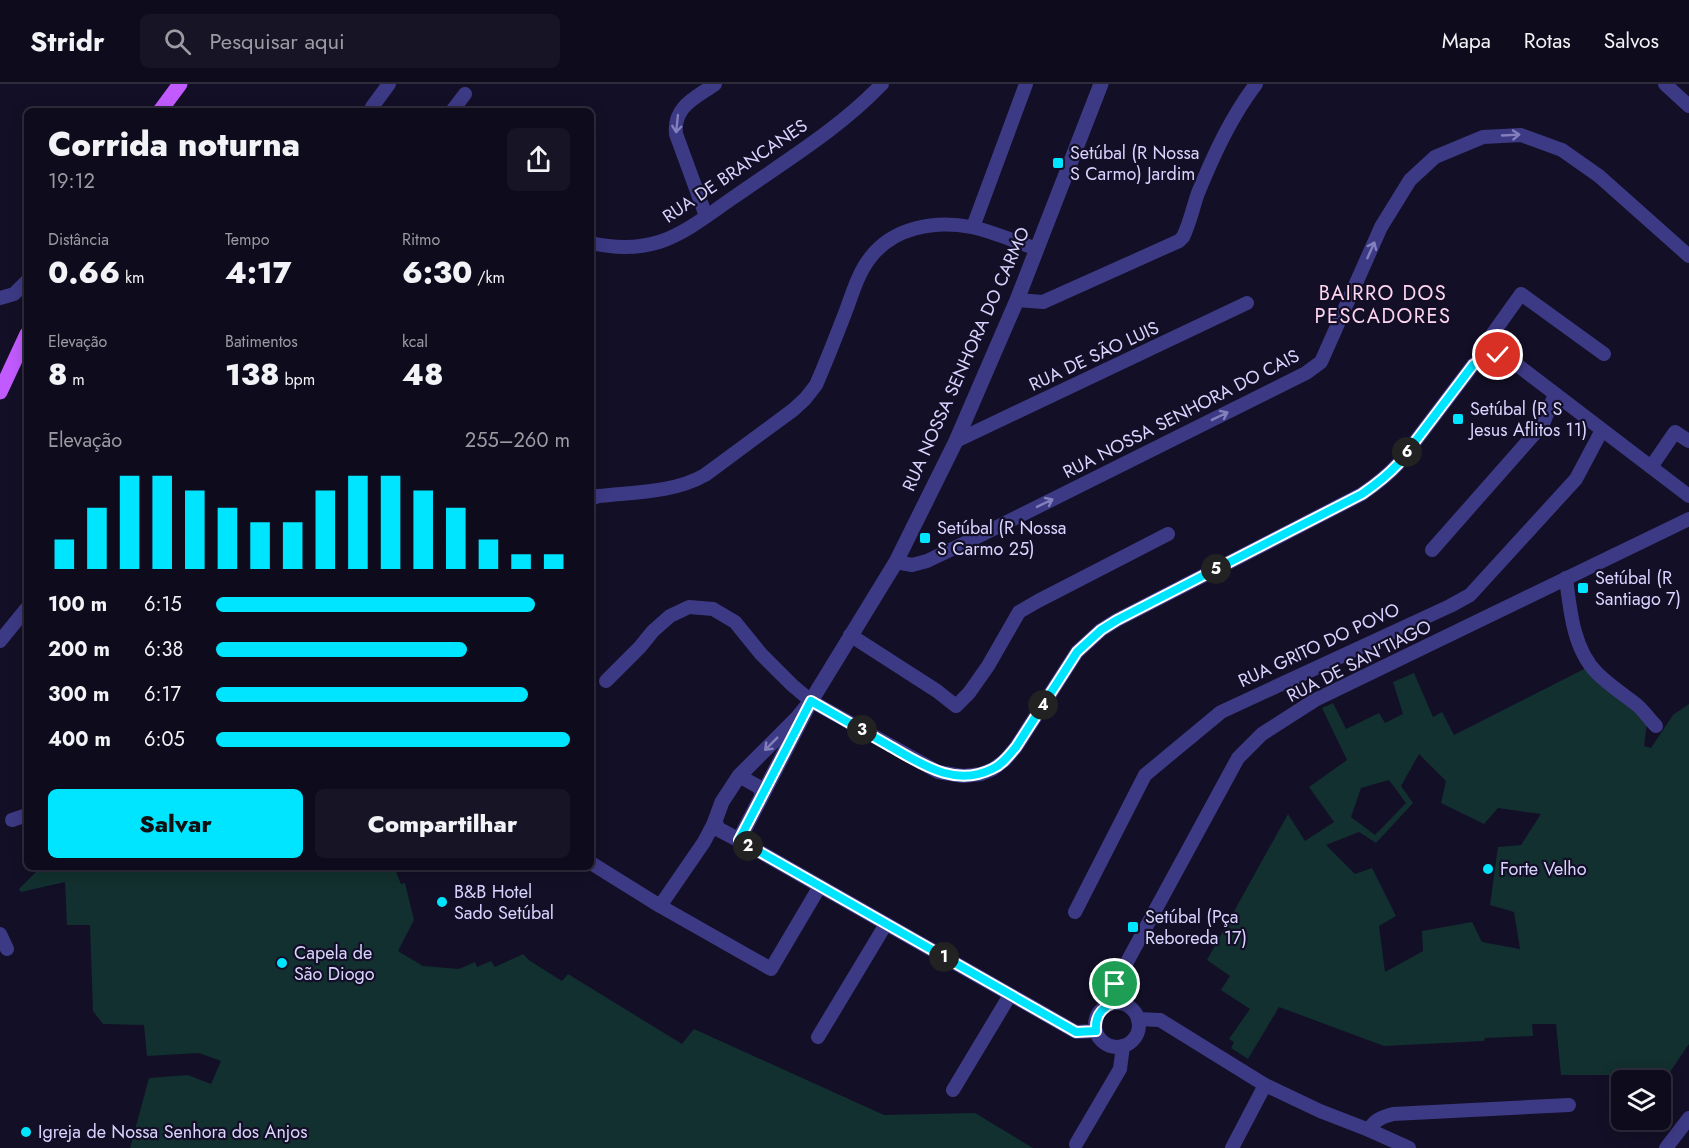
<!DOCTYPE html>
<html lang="pt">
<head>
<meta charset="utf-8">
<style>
  body { margin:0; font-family:Jost,sans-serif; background:#171425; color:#f1f3f6; height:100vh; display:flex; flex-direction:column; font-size:22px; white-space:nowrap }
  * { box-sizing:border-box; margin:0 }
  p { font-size:20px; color:#9b9ba3 }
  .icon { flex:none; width:33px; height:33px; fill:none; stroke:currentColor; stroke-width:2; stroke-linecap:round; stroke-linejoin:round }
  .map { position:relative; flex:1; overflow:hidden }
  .side { position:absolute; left:24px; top:24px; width:570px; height:762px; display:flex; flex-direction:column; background:#0e0b1c; border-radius:9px; box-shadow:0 3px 15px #0003,0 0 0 2px #2e2b3b }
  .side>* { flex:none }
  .controls { position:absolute; left:1611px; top:986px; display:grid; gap:12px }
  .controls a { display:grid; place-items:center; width:60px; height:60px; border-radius:9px; background:#0e0b1c; box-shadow:0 3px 15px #0003,0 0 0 2px #2e2b3b; font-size:30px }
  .pin { position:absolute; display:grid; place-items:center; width:51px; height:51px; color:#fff; margin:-26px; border:3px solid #fff; border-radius:50%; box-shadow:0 2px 6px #0007 }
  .km { position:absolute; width:30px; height:30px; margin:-15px; border-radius:50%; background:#222; color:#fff; font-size:16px; line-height:30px; text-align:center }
  .round { display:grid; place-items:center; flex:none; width:63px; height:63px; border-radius:9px; background:#171425 }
  .head { display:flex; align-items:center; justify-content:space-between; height:102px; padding:0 24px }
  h1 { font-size:33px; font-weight:800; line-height:45px }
  .figures { display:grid; grid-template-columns:repeat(3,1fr); gap:9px; height:102px; padding:6px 24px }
  .figures div { display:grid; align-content:center }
  .figures b { font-size:30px; font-weight:800 }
  .figures small { font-size:16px; font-weight:400 }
  .figures p { font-size:16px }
  .chart { height:168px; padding:12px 24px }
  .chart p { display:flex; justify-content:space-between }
  .chart svg { width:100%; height:108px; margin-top:6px; stroke:#00e5ff; stroke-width:6 }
  .primary-button { display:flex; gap:12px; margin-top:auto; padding:12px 24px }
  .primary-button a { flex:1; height:69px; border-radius:9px; background:#00e5ff; color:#111; font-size:24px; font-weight:800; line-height:69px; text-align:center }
  .primary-button a+a { background:#171425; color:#f1f3f6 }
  ul { padding:0 24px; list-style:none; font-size:20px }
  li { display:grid; grid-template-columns:96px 72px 1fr; align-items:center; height:45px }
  li i { height:15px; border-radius:8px; background:#00e5ff }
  header { display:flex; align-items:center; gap:36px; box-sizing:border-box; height:84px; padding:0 30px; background:#0e0b1c; border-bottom:2px solid #2e2b3b }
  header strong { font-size:28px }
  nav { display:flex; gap:33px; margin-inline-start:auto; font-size:21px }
  .search { width:420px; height:54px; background:#171425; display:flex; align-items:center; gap:15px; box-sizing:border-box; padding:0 21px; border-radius:9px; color:#9b9ba3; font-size:22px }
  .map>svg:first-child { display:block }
  .green { fill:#12302f; fill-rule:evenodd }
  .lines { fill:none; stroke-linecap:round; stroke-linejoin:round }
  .minor { stroke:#3d3a85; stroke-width:14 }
  .tertiary { stroke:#3d3a85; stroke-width:15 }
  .primary { stroke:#c25bff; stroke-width:15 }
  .oneway { stroke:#837fbc }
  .route-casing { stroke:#fff; stroke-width:12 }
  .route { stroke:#00e5ff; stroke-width:8 }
  .poi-dot { fill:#00e5ff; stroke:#130f26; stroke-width:2 }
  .labels { text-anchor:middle; stroke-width:4.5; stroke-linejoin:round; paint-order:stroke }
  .poi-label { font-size:18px; fill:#d9d4ff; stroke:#130f26; text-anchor:start }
  .street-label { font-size:18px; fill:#d9d4ff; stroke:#130f26 }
  .neighbourhood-label { font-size:20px; letter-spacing:1.5px; fill:#ffd6f0; stroke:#130f26 }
</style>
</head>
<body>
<header>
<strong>Stridr</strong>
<div class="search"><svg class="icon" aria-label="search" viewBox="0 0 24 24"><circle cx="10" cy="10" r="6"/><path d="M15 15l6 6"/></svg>Pesquisar aqui</div>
<nav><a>Mapa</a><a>Rotas</a><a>Salvos</a></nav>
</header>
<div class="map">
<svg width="1689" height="1064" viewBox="0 0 1689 1064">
  <rect width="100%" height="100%" fill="#130f26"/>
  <g class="green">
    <path d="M1586,584l55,45 6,10 -3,23 7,2 22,-33 16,-11v340l-28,41 -1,-5h-38l-1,12 -8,-8 -2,-9h-50l-5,-51h-24l1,12 -48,2 -1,3 -100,5 -105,-39 -31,52 -17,-11 3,-6 -5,-3 21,-30 -29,-19 9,-14 -23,-16 81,-146 17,27 29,-19 -25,-35 38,-27 -25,-52 11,-5 13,26 33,-16 6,10 18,-9 -10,-32 21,-9 19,44 9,-5 12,23zM1419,670l27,27 -5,22 43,21 14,-16 43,6 -20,31 -23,2 -8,58 24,7 6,37 -38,-7 -10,-20 -50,9 1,20 -38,21 -6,-46 17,-10 -24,-48 -17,6 -29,-29 33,-13 17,11 37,-40 -12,-17zM1389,696l17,23 -31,32 -24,-18 10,-29z"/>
    <polygon points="41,783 394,783 401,800 405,799 414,836 398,867 423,882 459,885 475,878 477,883 491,877 495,883 523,870 530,877 562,897 568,890 682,960 694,945 884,1031 975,1029 1033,1064 130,1064 149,994 188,991 211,1000 221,977 199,969 147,972 144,941 103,940 93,927 90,841 67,841 65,798 21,808 19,805"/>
  </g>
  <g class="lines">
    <g class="minor">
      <polyline points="1665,0 1689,22"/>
      <polyline points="371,27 372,23 389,0"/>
      <polyline points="452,27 465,10"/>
      <path d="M706,132l-30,-82c-3,-28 20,-36 39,-50"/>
      <polyline points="973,143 1026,0"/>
      <path d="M591,159c22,5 45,6 68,-1 28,-9 54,-31 78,-47 50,-35 103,-67 145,-111"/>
      <polyline points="0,214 14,210 27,197"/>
      <path d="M1017,216l26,2 136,-61 4,-4c7,-14 10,-30 15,-44 16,-39 33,-76 58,-109"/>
      <polyline points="1486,272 1491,252 1521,210 1604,270"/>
      <polyline points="956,357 1247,219"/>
      <polyline points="1651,383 1675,348 1689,357"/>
      <path d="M591,415l7,-3c36,-4 75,-3 107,-21l88,-65 12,-11 11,-14c11,-25 21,-51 31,-77 6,-17 12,-36 23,-50 23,-31 66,-38 101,-31 21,4 45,15 66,22"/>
      <polyline points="1432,466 1543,340 1555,310"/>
      <polyline points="896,478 912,481 927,477 969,457 1306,289 1321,278 1381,143 1410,96 1435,73 1483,53 1521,51 1562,66 1599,92 1689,172"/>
      <path d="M1566,494c4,31 7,71 31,95 12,12 27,22 40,32 7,6 12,14 19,21"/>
      <polyline points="850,551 937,607 956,622 969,609 988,582 1019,528 1038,517 1168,450"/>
      <polyline points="0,557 27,524"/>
      <path d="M606,597l34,-34 13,-16 17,-15 19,-9 24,2 22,13 26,32 31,31 19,16 127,71 25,4 18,-2 12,-5 12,-9 11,-13 61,-95 24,-22 16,-10 245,-126c13,-9 25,-18 36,-30l75,-99c12,-10 24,-13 39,-4l177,135"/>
      <polyline points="739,692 759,703 762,711"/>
      <polyline points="12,736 27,731"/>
      <polyline points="715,737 704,758 660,822 771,885 820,802"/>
      <polyline points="739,756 1076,948 1096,947"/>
      <polyline points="591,779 660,822"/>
      <polyline points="1075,828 1145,691 1221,628 1450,522 1470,511 1576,395 1602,346"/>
      <polyline points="0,850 7,865"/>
      <circle cx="1117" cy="941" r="22"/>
      <polyline points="1111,920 1115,900 1238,674 1262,650 1315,616 1689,435"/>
      <polyline points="1138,935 1160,936 1265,1001 1320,1027 1369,1046 1409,1064"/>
      <polyline points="818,953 886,840"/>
      <polyline points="953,1006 1010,911"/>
      <path d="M1369,1046c5,-10 13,-13 24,-16l176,-9"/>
      <polyline points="1076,1060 1120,985 1123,962"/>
      <polyline points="1232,1064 1265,1001"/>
      <polyline points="1666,1064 1689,1034"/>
    </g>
    <polyline class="tertiary" points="811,617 797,634 739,692 722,718 715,737 718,745 739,756 811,617 896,478 956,357 1017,216 1101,0"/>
    <g class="primary">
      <polyline points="160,27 180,0"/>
      <polyline points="0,308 27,250"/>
    </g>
  </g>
  <defs><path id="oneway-shaft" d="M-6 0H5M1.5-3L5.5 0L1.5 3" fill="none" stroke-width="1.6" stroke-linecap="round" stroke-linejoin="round" transform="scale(1.5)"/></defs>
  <g class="oneway">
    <use href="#oneway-shaft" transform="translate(677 40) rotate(96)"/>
    <use href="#oneway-shaft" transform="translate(1511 51) rotate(-3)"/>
    <use href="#oneway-shaft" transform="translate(1371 166) rotate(-66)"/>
    <use href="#oneway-shaft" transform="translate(1220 332) rotate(-26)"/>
    <use href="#oneway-shaft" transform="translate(1045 419) rotate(-26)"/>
    <use href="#oneway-shaft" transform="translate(771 660) rotate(135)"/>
  </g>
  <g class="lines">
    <g class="route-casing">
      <path id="route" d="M1115,900l-4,20c-12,6 -16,14 -15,27l-20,1 -337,-192 72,-139c26,15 51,29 77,44 32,18 66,43 104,24 10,-4 17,-14 24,-22l61,-95 24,-22 16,-10 245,-126c13,-9 25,-18 36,-30l75,-99 13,-9 12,-1"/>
    </g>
    <use href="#route" class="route"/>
  </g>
  <g class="poi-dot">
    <rect x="1052" y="73" width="12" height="12" rx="3"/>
    <rect x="1452" y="329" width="12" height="12" rx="3"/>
    <rect x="919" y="448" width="12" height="12" rx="3"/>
    <rect x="1577" y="498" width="12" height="12" rx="3"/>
    <circle cx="1488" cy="785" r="6"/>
    <circle cx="442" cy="818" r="6"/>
    <rect x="1127" y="837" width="12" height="12" rx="3"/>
    <circle cx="282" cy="879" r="6"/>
    <circle cx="26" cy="1048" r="6"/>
  </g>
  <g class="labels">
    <g class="poi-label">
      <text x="1070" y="75">Setúbal (R Nossa<tspan x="1070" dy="21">S Carmo) Jardim</tspan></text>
      <text x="1470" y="331">Setúbal (R S<tspan x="1470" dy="21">Jesus Aflitos 11)</tspan></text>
      <text x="937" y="450">Setúbal (R Nossa<tspan x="937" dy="21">S Carmo 25)</tspan></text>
      <text x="1595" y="500">Setúbal (R<tspan x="1595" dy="21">Santiago 7)</tspan></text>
      <text x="1500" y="791">Forte Velho</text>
      <text x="454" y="814">B&amp;B Hotel<tspan x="454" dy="21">Sado Setúbal</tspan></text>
      <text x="1145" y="839">Setúbal (Pça<tspan x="1145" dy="21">Reboreda 17)</tspan></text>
      <text x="294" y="875">Capela de<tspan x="294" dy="21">São Diogo</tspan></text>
      <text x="38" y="1054">Igreja de Nossa Senhora dos Anjos</text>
    </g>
    <g class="street-label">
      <text transform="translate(735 87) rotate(-34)" y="6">RUA DE BRANCANES</text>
      <text transform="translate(1094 272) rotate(-25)" y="6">RUA DE SÃO LUIS</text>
      <text transform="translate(966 275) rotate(-66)" y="6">RUA NOSSA SENHORA DO CARMO</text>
      <text transform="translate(1181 330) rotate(-27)" y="6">RUA NOSSA SENHORA DO CAIS</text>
      <text transform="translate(1319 561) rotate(-25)" y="6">RUA GRITO DO POVO</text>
      <text transform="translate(1359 577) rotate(-27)" y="6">RUA DE SAN'TIAGO</text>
    </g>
    <g class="neighbourhood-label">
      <text x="1383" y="216">BAIRRO DOS<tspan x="1383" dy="23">PESCADORES</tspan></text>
    </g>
  </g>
</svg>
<div class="controls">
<a><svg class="icon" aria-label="layers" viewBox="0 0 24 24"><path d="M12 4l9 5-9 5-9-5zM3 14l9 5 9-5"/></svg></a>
</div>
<div class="pin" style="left:1115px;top:900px;background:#1e9e55"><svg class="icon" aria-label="arrive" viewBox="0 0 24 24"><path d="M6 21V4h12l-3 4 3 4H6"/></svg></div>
<div class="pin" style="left:1498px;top:271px;background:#d93025"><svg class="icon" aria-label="check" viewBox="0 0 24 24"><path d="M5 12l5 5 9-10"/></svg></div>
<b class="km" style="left:944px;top:873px">1</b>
<b class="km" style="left:748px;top:762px">2</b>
<b class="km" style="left:862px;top:646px">3</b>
<b class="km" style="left:1043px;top:621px">4</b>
<b class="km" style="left:1216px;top:485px">5</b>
<b class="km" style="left:1407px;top:368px">6</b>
<section class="side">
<div class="head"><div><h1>Corrida noturna</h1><p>19:12</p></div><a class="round"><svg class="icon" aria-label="share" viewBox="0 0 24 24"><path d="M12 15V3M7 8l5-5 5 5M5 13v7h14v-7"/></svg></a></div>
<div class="figures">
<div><p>Distância</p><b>0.66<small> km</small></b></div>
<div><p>Tempo</p><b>4:17</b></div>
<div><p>Ritmo</p><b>6:30<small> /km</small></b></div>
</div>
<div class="figures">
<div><p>Elevação</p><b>8<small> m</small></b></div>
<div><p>Batimentos</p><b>138<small> bpm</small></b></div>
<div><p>kcal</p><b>48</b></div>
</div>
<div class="chart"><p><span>Elevação</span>255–260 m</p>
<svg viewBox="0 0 160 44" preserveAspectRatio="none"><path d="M5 44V32M15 44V19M25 44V6M35 44V6M45 44V12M55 44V19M65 44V25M75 44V25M85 44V12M95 44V6M105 44V6M115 44V12M125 44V19M135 44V32M145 44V38M155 44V38"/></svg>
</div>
<ul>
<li><b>100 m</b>6:15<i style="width:90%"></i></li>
<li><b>200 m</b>6:38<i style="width:71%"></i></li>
<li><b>300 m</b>6:17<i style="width:88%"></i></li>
<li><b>400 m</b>6:05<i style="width:100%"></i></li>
</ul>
<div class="primary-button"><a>Salvar</a><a>Compartilhar</a></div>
</section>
</div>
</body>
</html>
